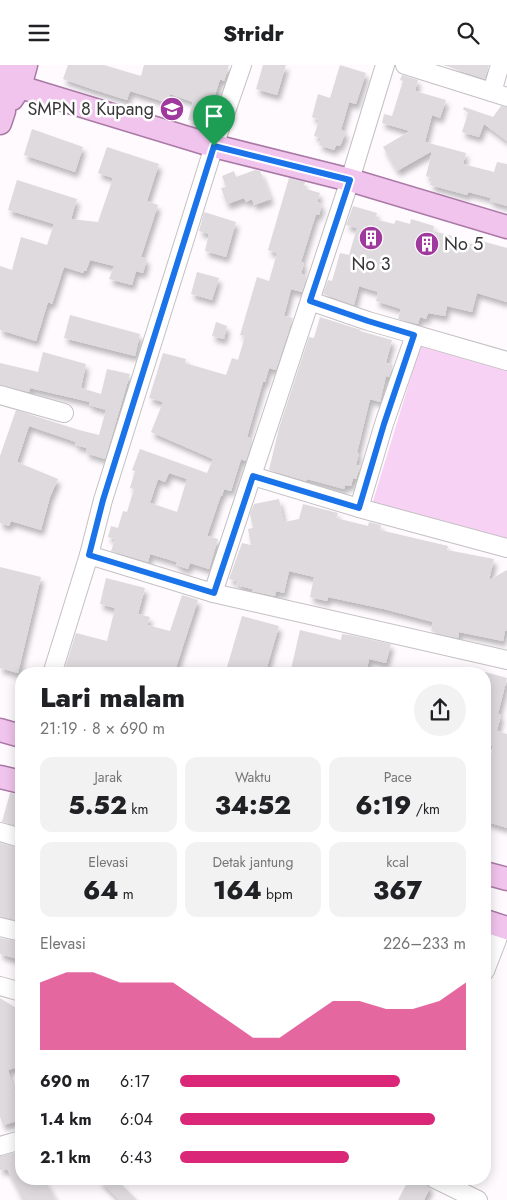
<!DOCTYPE html>
<html lang="id">
<head>
<meta charset="utf-8">
<style>
  body { margin:0; font-family:Jost,sans-serif; background:#f2f2f2; color:#202124; height:100vh; display:flex; flex-direction:column; font-size:19px; white-space:nowrap }
  * { box-sizing:border-box; margin:0 }
  p { font-size:16px; color:#757577 }
  .icon { flex:none; width:28px; height:28px; fill:none; stroke:currentColor; stroke-width:2; stroke-linecap:round; stroke-linejoin:round }
  .map { position:relative; flex:1; overflow:hidden }
  .details { position:absolute; left:15px; top:602px; width:476px; height:518px; display:flex; flex-direction:column; background:#fff; border-radius:20px; box-shadow:0 2px 12px #0003 }
  .details>* { flex:none }
  .pin { position:absolute; display:grid; place-items:center; width:42px; height:42px; color:#fff; margin:-51px -21px; border-radius:50% 50% 50% 0; rotate:-45deg; box-shadow:0 0 5px #0007 }
  .pin .icon { rotate:45deg }
  .round { display:grid; place-items:center; flex:none; width:52px; height:52px; border-radius:26px; background:#f2f2f2 }
  .overview { display:flex; align-items:center; justify-content:space-between; height:85px; padding:0 25px }
  h1 { font-size:28px; font-weight:800; line-height:38px }
  .metrics { display:grid; grid-template-columns:repeat(3,1fr); gap:8px; height:85px; padding:5px 25px }
  .metrics div { display:grid; align-content:center; border-radius:12px; background:#f2f2f2; text-align:center }
  .metrics b { font-size:25px; font-weight:800 }
  .metrics small { font-size:14px; font-weight:400 }
  .metrics p { font-size:14px }
  .chart { height:140px; padding:10px 25px }
  .chart p { display:flex; justify-content:space-between }
  .chart svg { width:100%; height:90px; margin-top:5px; fill:#db2777; opacity:.7 }
  ul { padding:0 25px; list-style:none; font-size:16px }
  li { display:grid; grid-template-columns:80px 60px 1fr; align-items:center; height:38px }
  li i { height:12px; border-radius:6px; background:#db2777 }
  header { display:flex; justify-content:space-between; align-items:center; height:65px; padding:0 25px; background:#fff; font-size:22px; font-weight:800 }
  .map>svg:first-child { display:block }
  .green { fill:#f8d2f4 }
  .building { fill:#dedade; fill-rule:evenodd; filter:url(#shadow) }
  .lines { fill:none; stroke-linecap:round; stroke-linejoin:round }
  .minor-casing { stroke:#c4c0c3; stroke-width:20 }
  .major-casing { stroke:#aa79a6; stroke-width:25 }
  .minor { stroke:#fff; stroke-width:18 }
  .major { stroke:#f1c4ed; stroke-width:22 }
  .route-casing { stroke:#fff; stroke-width:10 }
  .route { stroke:#1a73e8; stroke-width:6 }
  .labels { text-anchor:middle; stroke-width:5; stroke-linejoin:round; paint-order:stroke }
  .poi-label { font-size:18px; fill:#383638; stroke:#fff; text-anchor:end }
</style>
</head>
<body>
<header><svg class="icon" aria-label="menu" viewBox="0 0 24 24"><path d="M4 6h16M4 12h16M4 18h16"/></svg>Stridr<svg class="icon" aria-label="search" viewBox="0 0 24 24"><circle cx="10" cy="10" r="6"/><path d="M15 15l6 6"/></svg></header>
<div class="map">
<svg width="507" height="1135" viewBox="0 0 507 1135">
  <defs>
    <filter id="shadow"><feDropShadow dx="3" dy="5.5" stdDeviation="2.5" flood-color="#0004"/></filter>
  </defs>
  <rect width="100%" height="100%" fill="#fefafe"/>
  <polygon class="green" points="421,279 507,304 507,481 370,446"/>
  <g class="building">
    <polygon points="68,0 104,0 141,11 144,0 229,0 224,16 220,14 210,46 214,47 210,61 188,55 193,37 170,29 168,38 130,26 127,35 92,24 63,14"/>
    <polygon points="263,0 286,0 277,30 256,24"/>
    <polygon points="340,0 366,8 356,39 349,37 341,65 346,67 340,81 336,80 334,85 319,80 321,73 314,71 319,55 312,52 318,29 330,33"/>
    <polygon points="443,0 489,0 485,14"/>
    <polygon points="402,10 418,15 415,26 446,35 440,53 432,50 425,77 466,88 463,99 494,107 497,97 507,99 507,141 490,136 491,133 468,127 467,130 430,120 432,113 426,111 432,86 397,106 383,82 410,66 382,58 384,49 392,51 403,16 400,15"/>
    <polygon points="501,41 507,42 507,76 484,59 479,72 462,67 468,48 463,44 464,42 493,52"/>
    <polygon points="32,64 83,82 75,107 24,90"/>
    <polygon points="107,82 159,99 147,136 158,140 141,192 147,194 143,208 136,206 132,220 109,214 114,201 90,195 86,206 84,206 83,208 64,202 52,239 48,237 36,276 0,265 0,201 12,205 21,172 47,180 54,159 8,145 17,115 77,134 71,154 98,157 113,113 98,108"/>
    <polygon points="255,105 260,106 271,134 254,140 252,134 246,137 244,133 227,139 221,123 226,122 222,111 234,106 236,112"/>
    <path d="M289,113l16,4 -2,6 17,5 -3,9 5,2 -3,11 -3,-1 -15,48 3,1 -3,11 6,2 -5,16 -11,-3 -7,27 9,2 -17,52 -7,-2 -4,14h-2l-16,55 6,2 -7,22 -5,-2 -10,32 -7,-2 -2,7 -1,-1 -14,41 11,3 -9,30 -19,-6 -2,6 -12,-4 1,-3 -27,-8 -2,8 -37,-11 4,-12 -7,-2 3,-11 7,2 5,-17 4,1 7,-23 -4,-1 5,-17 -3,-1 8,-21 67,24 6,-14 -62,-27 12,-30 -14,-4 14,-45 23,6 -1,4 41,12 6,-17 6,2 7,-24 -5,-1 17,-58 12,4 8,-28 -9,-3zM169,408l18,6 -10,33 -27,-9 8,-24 7,3z"/>
    <polygon points="353,141 377,148 375,154 394,159 396,155 410,159 411,154 434,161 433,166 452,171 451,173 476,180 478,175 507,183 507,237 477,228 472,247 447,241 445,251 428,248 426,254 420,252 418,259 398,254 401,244 376,236 378,227 359,221 354,240 323,229 328,215 332,216 340,188 349,190 357,163 346,160"/>
    <polygon points="204,147 236,157 226,192 205,186 209,169 199,166"/>
    <polygon points="197,207 219,213 212,235 191,229"/>
    <polygon points="70,250 140,269 135,291 64,273"/>
    <polygon points="320,252 361,265 360,266 392,275 386,298 393,300 389,312 386,311 380,337 370,334 357,388 359,388 356,400 360,401 356,414 353,413 351,421 345,420 344,424 307,414 306,416 269,405 279,363 309,272 314,273"/>
    <polygon points="216,257 227,261 224,274 212,271"/>
    <polygon points="43,287 86,299 81,323 101,329 107,304 130,309 105,394 86,388 87,383 75,380 76,377 29,361 17,397 58,414 50,432 41,465 11,456 9,461 0,458 0,391 16,345 79,365 99,370 106,345 89,340 90,337 30,323 29,327 0,320 0,298 38,307"/>
    <polygon points="279,434 284,457 299,454 303,439 338,448 336,453 368,461 369,457 381,460 380,465 448,481 447,485 494,494 489,515 507,505 507,566 505,566 503,576 459,567 458,573 443,570 431,566 433,557 384,544 328,532 327,536 310,532 314,512 289,506 284,528 276,526 275,531 252,526 252,524 236,520 237,516 229,514 242,478 251,480 248,464 253,463 250,449 254,439"/>
    <polygon points="0,502 41,512 18,608 0,603"/>
    <polygon points="106,513 145,523 138,549 150,552 147,560 170,566 182,530 198,535 174,609 63,609 76,568 107,576 115,543 100,539"/>
    <polygon points="242,551 279,561 265,609 225,609"/>
    <polygon points="300,565 341,575 342,569 350,570 391,579 386,598 369,594 367,604 358,602 356,609 290,609"/>
    <polygon points="485,607 507,613 498,649 501,650 497,666 507,669 507,763 485,756 485,706 487,706 493,681 485,679"/>
    <polygon points="10,728 21,730 21,762 2,757"/>
    <polygon points="0,778 21,783 21,856 0,852"/>
    <polygon points="0,873 21,877 21,895 0,889"/>
    <polygon points="0,933 21,946 21,1001 8,1005 21,1048 21,1055 3,1060 0,1052"/>
    <polygon points="21,1086 21,1114 44,1114 56,1135 23,1135 7,1104 0,1105 0,1091"/>
    <polygon points="98,1114 116,1114 137,1135 119,1135"/>
    <polygon points="409,1114 420,1114 425,1116 430,1123 424,1135 398,1135"/>
  </g>
  <g class="lines">
    <g class="minor-casing">
      <g id="minor">
        <polyline points="385,0 350,115 213,528 507,595"/>
        <polyline points="405,0 507,32"/>
        <polyline points="492,27 500,0"/>
        <polyline points="310,236 368,256 507,296"/>
        <polyline points="0,330 64,348"/>
        <polyline points="253,411 359,443 507,483"/>
        <polyline points="359,443 384,359 415,270"/>
        <polyline points="213,528 89,490 103,435 214,81 242,0"/>
        <polyline points="52,609 89,490"/>
        <polyline points="0,767 21,773"/>
        <polyline points="0,862 21,867"/>
        <polyline points="485,906 502,862"/>
        <polyline points="0,921 21,927"/>
        <polyline points="0,1081 21,1075"/>
        <polyline points="435,1114 478,1135"/>
      </g>
    </g>
    <g class="major-casing">
      <g id="major">
        <polyline points="0,18 20,22 214,81 350,115 507,162"/>
        <polyline points="12,34 20,22 26,0"/>
        <polyline points="0,58 4,46 2,19 8,0"/>
        <polyline points="0,665 21,671"/>
        <polyline points="0,712 21,717"/>
        <polyline points="485,808 507,814"/>
        <polyline points="485,856 507,863"/>
      </g>
    </g>
    <use href="#minor" class="minor"/>
    <use href="#major" class="major"/>
  </g>
  <g class="lines">
    <g class="route-casing">
      <polygon id="route" points="214,81 350,115 310,236 368,256 414,270 384,359 359,443 253,411 214,528 89,490 103,435"/>
    </g>
    <use href="#route" class="route"/>
  </g>
  <defs>
    <g id="school-disc" transform="scale(1.25)"><circle r="9.5" fill="#a0399d" stroke="#fff"/><path d="M0-5L7-2L0 1L-7-2ZM-4 1L0 2.5L4 1V4Q0 6-4 4Z" fill="#fff"/></g>
    <g id="building-disc" transform="scale(1.25)"><circle r="9.5" fill="#a0399d" stroke="#fff"/><path d="M-4-6H4V6H1V3H-1V6H-4ZM-2.5-4.3h1.7v1.8h-1.7ZM.8-4.3h1.7v1.8H.8ZM-2.5-1h1.7V.8h-1.7ZM.8-1h1.7V.8H.8Z" fill="#fff"/></g>
  </defs>
  <g fill-rule="evenodd">
    <use href="#school-disc" x="172" y="44"/>
    <use href="#building-disc" x="371" y="173"/>
    <use href="#building-disc" x="427" y="179"/>
  </g>
  <g class="labels">
    <g class="poi-label">
      <text x="154" y="50">SMPN 8 Kupang</text>
      <text x="444" y="185" text-anchor="start">No 5</text>
      <text x="371" y="205" text-anchor="middle">No 3</text>
    </g>
  </g>
</svg>
<div class="pin" style="left:214px;top:81px;background:#1e9e55"><svg class="icon" aria-label="arrive" viewBox="0 0 24 24"><path d="M6 21V4h12l-3 4 3 4H6"/></svg></div>
<section class="details">
<div class="overview"><div><h1>Lari malam</h1><p>21:19 · 8 × 690 m</p></div><a class="round"><svg class="icon" aria-label="share" viewBox="0 0 24 24"><path d="M12 15V3M7 8l5-5 5 5M5 13v7h14v-7"/></svg></a></div>
<div class="metrics">
<div><p>Jarak</p><b>5.52<small> km</small></b></div>
<div><p>Waktu</p><b>34:52</b></div>
<div><p>Pace</p><b>6:19<small> /km</small></b></div>
</div>
<div class="metrics">
<div><p>Elevasi</p><b>64<small> m</small></b></div>
<div><p>Detak jantung</p><b>164<small> bpm</small></b></div>
<div><p>kcal</p><b>367</b></div>
</div>
<div class="chart"><p><span>Elevasi</span>226–233 m</p>
<svg viewBox="0 0 160 44" preserveAspectRatio="none"><path d="M0 44V11L10 6L20 6L30 11L40 11L50 11L60 20L70 29L80 38L90 38L100 29L110 20L120 20L130 24L140 24L150 20L160 11V44z"/></svg>
</div>
<ul>
<li><b>690 m</b>6:17<i style="width:77%"></i></li>
<li><b>1.4 km</b>6:04<i style="width:89%"></i></li>
<li><b>2.1 km</b>6:43<i style="width:59%"></i></li>
</ul>
</section>
</div>
</body>
</html>
